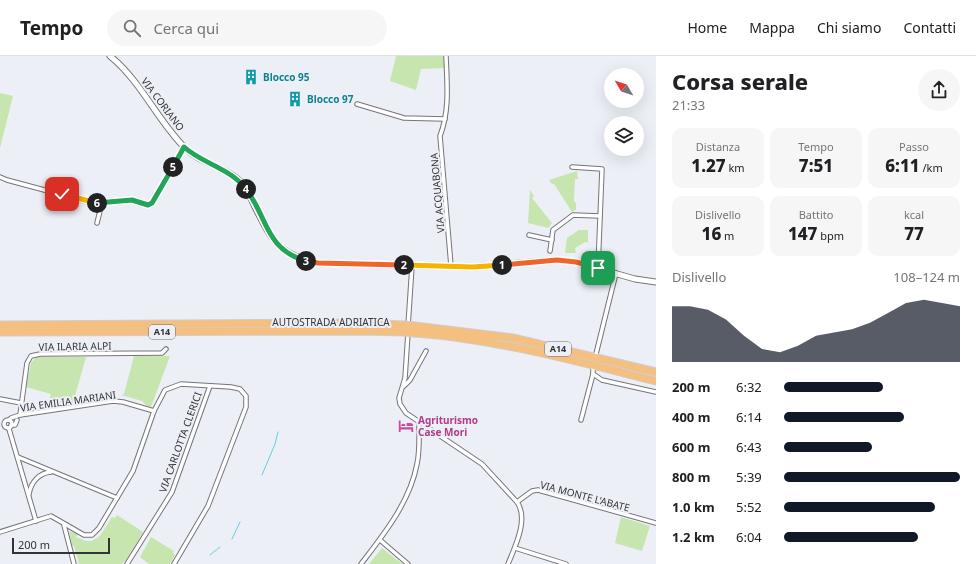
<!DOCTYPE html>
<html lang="it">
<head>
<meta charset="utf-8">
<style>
  body { margin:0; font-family:"Noto Sans",sans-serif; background:#f6f6f6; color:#202124; height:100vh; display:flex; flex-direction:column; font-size:15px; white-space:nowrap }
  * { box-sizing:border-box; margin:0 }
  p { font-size:13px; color:#757577 }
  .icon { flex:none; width:22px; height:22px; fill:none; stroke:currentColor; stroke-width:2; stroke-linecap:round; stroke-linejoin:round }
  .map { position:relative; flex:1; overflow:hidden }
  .drawer { display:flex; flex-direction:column; background:#fff; width:320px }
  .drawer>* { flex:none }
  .needle { width:26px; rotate:309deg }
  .controls { position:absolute; left:604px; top:12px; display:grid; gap:8px }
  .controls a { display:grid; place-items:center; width:40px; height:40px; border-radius:50%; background:#fff; box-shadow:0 4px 16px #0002; font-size:20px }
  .scale { position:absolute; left:12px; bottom:10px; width:98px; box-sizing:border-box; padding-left:4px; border:2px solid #333436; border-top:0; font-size:11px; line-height:14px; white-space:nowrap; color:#333436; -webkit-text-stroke:3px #edeff7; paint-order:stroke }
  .pin { position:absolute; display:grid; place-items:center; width:34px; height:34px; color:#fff; margin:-17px; border-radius:8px; box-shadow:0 2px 6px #0006 }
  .km { position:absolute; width:20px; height:20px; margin:-10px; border-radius:50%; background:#222; color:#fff; font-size:11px; line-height:20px; text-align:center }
  .round { display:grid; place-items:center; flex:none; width:42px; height:42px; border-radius:21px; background:#f6f6f6 }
  .head { display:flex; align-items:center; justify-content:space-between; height:68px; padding:0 16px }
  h1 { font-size:22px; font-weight:800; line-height:30px }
  .figures { display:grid; grid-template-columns:repeat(3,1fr); gap:6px; height:68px; padding:4px 16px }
  .figures div { display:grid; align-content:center; border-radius:10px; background:#f6f6f6; text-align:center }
  .figures b { font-size:17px; font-weight:800 }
  .figures small { font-size:11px; font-weight:400 }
  .figures p { font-size:11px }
  .chart { height:112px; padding:8px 16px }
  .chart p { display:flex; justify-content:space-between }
  .chart svg { width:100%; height:72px; margin-top:4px; fill:#111827; opacity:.7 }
  ul { padding:0 16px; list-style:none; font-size:13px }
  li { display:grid; grid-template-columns:64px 48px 1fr; align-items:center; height:30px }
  li i { height:10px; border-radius:5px; background:#111827 }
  header { display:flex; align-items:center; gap:24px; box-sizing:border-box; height:56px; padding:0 20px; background:#fff; border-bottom:1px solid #e0e0e0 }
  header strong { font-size:19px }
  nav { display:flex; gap:22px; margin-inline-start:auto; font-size:14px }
  .search { width:280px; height:36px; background:#f6f6f6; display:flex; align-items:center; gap:10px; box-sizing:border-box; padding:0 14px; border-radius:22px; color:#757577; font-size:15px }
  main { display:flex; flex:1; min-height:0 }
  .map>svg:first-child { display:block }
  .green { fill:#c7e5af }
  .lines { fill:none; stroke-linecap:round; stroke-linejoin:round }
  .stream { stroke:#65cee0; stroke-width:1 }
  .street-casing { stroke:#74757c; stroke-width:5.5 }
  .secondary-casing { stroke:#74757c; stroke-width:7 }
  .highway-casing { stroke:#cececf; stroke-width:9 }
  .street { stroke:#fff; stroke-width:3.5 }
  .secondary { stroke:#fff; stroke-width:5 }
  .highway { stroke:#f5bf80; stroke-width:7 }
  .highway-bridge-casing { stroke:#cececf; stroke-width:9; stroke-linecap:butt }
  .highway-bridge { stroke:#f5bf80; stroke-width:7 }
  .split-1-casing { stroke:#fff; stroke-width:8 }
  .split-2-casing { stroke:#fff; stroke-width:8 }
  .split-3-casing { stroke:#fff; stroke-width:8 }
  .split-4-casing { stroke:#fff; stroke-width:8 }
  .split-5-casing { stroke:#fff; stroke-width:8 }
  .split-6-casing { stroke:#fff; stroke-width:8 }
  .split-7-casing { stroke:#fff; stroke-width:8 }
  .split-1 { stroke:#f0652b; stroke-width:5 }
  .split-2 { stroke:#f5b400; stroke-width:5 }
  .split-3 { stroke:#f0652b; stroke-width:5 }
  .split-4 { stroke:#22a559; stroke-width:5 }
  .split-5 { stroke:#22a559; stroke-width:5 }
  .split-6 { stroke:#22a559; stroke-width:5 }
  .split-7 { stroke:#f5b400; stroke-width:5 }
  .labels { text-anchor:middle; stroke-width:4; stroke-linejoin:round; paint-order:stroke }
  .shield { fill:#edeff7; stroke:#6b6c70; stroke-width:1 }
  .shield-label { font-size:9px; font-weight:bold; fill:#333436 }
  .culture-label { font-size:10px; font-weight:bold; fill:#0d838f; stroke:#edeff7; text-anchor:start }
  .street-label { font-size:10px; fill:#333436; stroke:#edeff7 }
  .hotel-label { font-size:10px; font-weight:bold; fill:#b23c85; stroke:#edeff7; text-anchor:start }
</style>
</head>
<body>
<header>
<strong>Tempo</strong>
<div class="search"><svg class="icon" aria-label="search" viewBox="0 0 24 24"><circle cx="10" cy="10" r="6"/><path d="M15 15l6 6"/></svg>Cerca qui</div>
<nav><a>Home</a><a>Mappa</a><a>Chi siamo</a><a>Contatti</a></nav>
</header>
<main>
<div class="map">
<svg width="656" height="508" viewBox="0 0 656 508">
  <rect width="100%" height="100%" fill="#edeff7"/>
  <g class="green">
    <polygon points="396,0 444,0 445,12 421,13 416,34 390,25"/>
    <polygon points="0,37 13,40 0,92"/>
    <polygon points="577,115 578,123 575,123 574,145 576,147 576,154 572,156 554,128 552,128 549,124"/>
    <polygon points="530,134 534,140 532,142 552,167 548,172 528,167"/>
    <polygon points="579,174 588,174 588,187 585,186 575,192 576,197 565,197 567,182"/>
    <polygon points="134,300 170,300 151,351 147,350 142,345 121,339 124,338"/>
    <polygon points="36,301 86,301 73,347 47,352 51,338 26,331 31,307"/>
    <polygon points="117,459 143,476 127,503 122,508 79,508 74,490 72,490 69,475 78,478 76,481 86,485 92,485 100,480 112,461 115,462"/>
    <polygon points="621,461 650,470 642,495 615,487"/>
    <polygon points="151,481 174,495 173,497 175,499 170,508 149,508 140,501"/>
    <polygon points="382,492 402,508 369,508"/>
  </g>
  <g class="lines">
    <g class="stream">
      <polyline points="262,419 275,388 278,376"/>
      <polyline points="232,483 240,466"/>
      <polyline points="210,499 220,491"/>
    </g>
    <g class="street-casing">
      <g id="street">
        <path d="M446,0c1,27 4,54 -6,80l11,130"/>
        <polyline points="357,48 404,62 445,63"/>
        <polyline points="572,111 602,113 598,212"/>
        <polyline points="0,121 7,124 89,146 102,147 132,144 148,149 152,147 184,91"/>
        <polyline points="97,167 102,147"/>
        <polyline points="529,179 552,184"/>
        <polyline points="550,195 553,174 573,159 600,160"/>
        <polyline points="408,270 412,210"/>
        <polyline points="408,277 405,322 399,342 400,348 406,357 482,408 517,446 532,435 538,434 656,467"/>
        <polyline points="596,298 616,217"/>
        <polyline points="593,312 593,318 602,324 656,336"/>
        <polyline points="404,330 410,324 426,295"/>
        <polyline points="0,343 21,347"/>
        <polyline points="20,359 27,307 31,300 40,298 162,297 166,293"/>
        <polyline points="9,364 11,362 20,359 113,345 123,346 154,355"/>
        <polyline points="581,364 593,318"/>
        <circle cx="8" cy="368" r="4"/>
        <polyline points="11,369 15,369 17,364"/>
        <polyline points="9,373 36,465"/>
        <polyline points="18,401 117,442"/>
        <path d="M29,438c2,-12 10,-21 22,-22"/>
        <polyline points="64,469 74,508"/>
        <polyline points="0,476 51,460 84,479 92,479 99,472 133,415 154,355 165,334 181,328 231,331 240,333 246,340 246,351 208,450 174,508"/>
        <polyline points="380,484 408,508"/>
        <polyline points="515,492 566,508"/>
        <polyline points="127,508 172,436 210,330"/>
        <path d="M361,508c23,-30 49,-62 56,-100 3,-13 2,-29 2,-43"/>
        <path d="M508,508c7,-17 21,-45 9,-62"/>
      </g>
    </g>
    <g class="secondary-casing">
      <path id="secondary" d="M110,0c31,25 47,64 75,92 16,16 39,18 55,33 7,7 11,17 15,26 17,34 24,48 63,56l155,4 84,-7 18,2 60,17 21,3"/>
    </g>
    <g class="highway-casing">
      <g id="highway">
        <polyline points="0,269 359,267 404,269"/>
        <polyline points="415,270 513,282 656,316"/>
        <polyline points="0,276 364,275 404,276"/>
        <path d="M415,277c82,6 161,28 241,48"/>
      </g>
    </g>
    <use href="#street" class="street"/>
    <use href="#secondary" class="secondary"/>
    <use href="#highway" class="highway"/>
    <g class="highway-bridge-casing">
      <g id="highway-bridge">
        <polyline points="404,269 415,270"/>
        <polyline points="404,276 415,277"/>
      </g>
    </g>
    <use href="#highway-bridge" class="highway-bridge"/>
  </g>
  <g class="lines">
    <g class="split-1-casing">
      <polyline id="split-1" points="502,209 557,204 576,206 598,212"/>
    </g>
    <g class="split-2-casing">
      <polyline id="split-2" points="404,209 473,211 502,209"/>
    </g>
    <g class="split-3-casing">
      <polyline id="split-3" points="306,205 318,207 404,209"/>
    </g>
    <g class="split-4-casing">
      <path id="split-4" d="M246,133c22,29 19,60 60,72"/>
    </g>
    <g class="split-5-casing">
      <path id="split-5" d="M173,111l11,-20c19,17 46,21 62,42"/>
    </g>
    <g class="split-6-casing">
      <polyline id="split-6" points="97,147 132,144 148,149 152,147 173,111"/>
    </g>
    <g class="split-7-casing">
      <polyline id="split-7" points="62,138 97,147"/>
    </g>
    <use href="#split-1" class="split-1"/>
    <use href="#split-2" class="split-2"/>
    <use href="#split-3" class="split-3"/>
    <use href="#split-4" class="split-4"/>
    <use href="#split-5" class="split-5"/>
    <use href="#split-6" class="split-6"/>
    <use href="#split-7" class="split-7"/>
  </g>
  <defs>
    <g id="building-bare" transform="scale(1.2)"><path d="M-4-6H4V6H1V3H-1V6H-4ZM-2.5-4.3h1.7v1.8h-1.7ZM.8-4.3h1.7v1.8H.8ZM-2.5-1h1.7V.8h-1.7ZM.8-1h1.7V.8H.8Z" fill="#0f9aa8" stroke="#edeff7" stroke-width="2.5" paint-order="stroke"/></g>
    <g id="hotel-bare" transform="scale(1.2)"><path d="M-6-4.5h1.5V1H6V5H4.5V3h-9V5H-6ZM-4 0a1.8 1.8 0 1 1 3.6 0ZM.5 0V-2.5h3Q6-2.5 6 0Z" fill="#d1479c" stroke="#edeff7" stroke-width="2.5" paint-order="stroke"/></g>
  </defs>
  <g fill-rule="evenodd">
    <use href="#building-bare" x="251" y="21"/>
    <use href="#building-bare" x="295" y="43"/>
    <use href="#hotel-bare" x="406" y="370"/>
  </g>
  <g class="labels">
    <g class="shield">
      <rect x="149" y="269" width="26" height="14" rx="3"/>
      <rect x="545" y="286" width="26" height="14" rx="3"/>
    </g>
    <g class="shield-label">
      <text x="162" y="279">A14</text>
      <text x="558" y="296">A14</text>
    </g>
    <g class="culture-label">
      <text x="263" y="25">Blocco 95</text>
      <text x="307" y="47">Blocco 97</text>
    </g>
    <g class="street-label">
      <text transform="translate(163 48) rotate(53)" y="4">VIA CORIANO</text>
      <text transform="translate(437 137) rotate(-95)" y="4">VIA ACQUABONA</text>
      <text x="331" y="270">AUTOSTRADA ADRIATICA</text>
      <text transform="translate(75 290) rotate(-1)" y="4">VIA ILARIA ALPI</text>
      <text transform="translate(68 345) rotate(-8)" y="4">VIA EMILIA MARIANI</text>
      <text transform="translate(180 386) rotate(-70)" y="4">VIA CARLOTTA CLERICI</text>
      <text transform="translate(585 440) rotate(15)" y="4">VIA MONTE L'ABATE</text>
    </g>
    <g class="hotel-label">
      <text x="418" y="368">Agriturismo<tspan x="418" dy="12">Case Mori</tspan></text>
    </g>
  </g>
</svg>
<div class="controls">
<a><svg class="needle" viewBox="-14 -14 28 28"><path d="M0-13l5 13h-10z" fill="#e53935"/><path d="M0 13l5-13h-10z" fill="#757577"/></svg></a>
<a><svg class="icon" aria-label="layers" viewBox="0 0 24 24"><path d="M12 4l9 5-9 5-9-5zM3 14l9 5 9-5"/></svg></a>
</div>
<div class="scale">200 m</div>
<div class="pin" style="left:598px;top:212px;background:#1e9e55"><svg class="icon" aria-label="arrive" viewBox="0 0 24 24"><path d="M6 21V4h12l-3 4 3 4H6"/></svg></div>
<div class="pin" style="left:62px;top:138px;background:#d93025"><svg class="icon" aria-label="check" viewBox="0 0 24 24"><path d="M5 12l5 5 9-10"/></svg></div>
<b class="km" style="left:502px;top:209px">1</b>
<b class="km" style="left:404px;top:209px">2</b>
<b class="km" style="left:306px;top:205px">3</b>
<b class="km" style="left:246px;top:133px">4</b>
<b class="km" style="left:173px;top:111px">5</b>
<b class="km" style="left:97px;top:147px">6</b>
</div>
<section class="drawer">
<div class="head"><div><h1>Corsa serale</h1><p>21:33</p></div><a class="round"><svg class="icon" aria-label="share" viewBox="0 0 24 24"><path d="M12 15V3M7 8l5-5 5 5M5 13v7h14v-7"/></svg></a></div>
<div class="figures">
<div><p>Distanza</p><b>1.27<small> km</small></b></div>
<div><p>Tempo</p><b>7:51</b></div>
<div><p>Passo</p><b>6:11<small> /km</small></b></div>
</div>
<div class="figures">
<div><p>Dislivello</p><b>16<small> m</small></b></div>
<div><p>Battito</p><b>147<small> bpm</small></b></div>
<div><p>kcal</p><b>77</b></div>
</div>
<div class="chart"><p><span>Dislivello</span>108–124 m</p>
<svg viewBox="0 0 160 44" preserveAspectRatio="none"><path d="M0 44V10L10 10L20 12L30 18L40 28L50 36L60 38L70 34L80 28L90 26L100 24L110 20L120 14L130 8L140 6L150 8L160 10V44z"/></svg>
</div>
<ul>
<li><b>200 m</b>6:32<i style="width:56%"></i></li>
<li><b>400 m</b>6:14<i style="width:68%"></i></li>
<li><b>600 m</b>6:43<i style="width:50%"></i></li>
<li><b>800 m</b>5:39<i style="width:100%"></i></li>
<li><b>1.0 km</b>5:52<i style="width:86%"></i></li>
<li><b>1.2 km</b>6:04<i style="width:76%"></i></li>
</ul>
</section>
</main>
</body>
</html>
